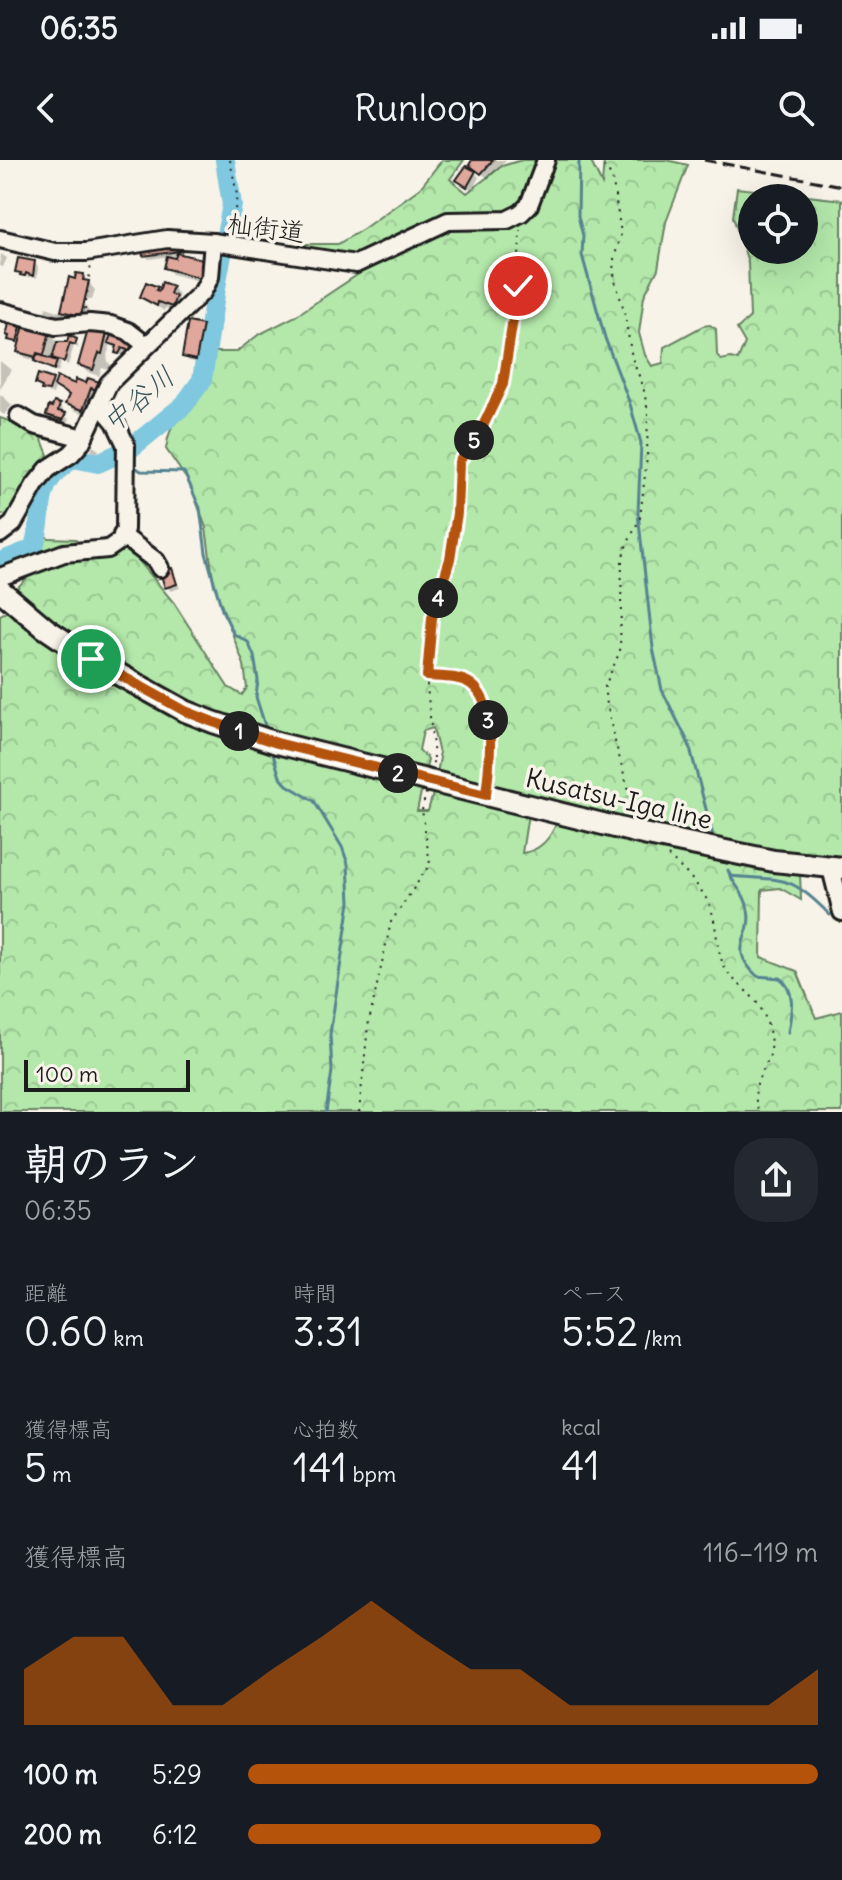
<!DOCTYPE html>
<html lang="ja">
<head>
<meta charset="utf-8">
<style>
  body { margin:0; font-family:Delius,"Klee One",sans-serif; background:#242831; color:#f1f3f6; height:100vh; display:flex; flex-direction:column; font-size:30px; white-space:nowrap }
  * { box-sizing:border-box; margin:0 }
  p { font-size:26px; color:#9ea1a6 }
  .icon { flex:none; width:44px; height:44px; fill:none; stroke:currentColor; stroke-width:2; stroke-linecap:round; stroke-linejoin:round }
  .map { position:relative; height:952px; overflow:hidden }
  .sheet { display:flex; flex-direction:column; background:#171b24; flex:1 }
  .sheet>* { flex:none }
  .buttons { position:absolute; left:738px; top:24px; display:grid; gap:16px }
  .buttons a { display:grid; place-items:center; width:80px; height:80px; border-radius:50%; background:#171b24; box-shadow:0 8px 32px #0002; font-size:40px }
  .scale { position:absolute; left:24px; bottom:20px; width:166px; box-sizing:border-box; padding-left:8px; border:4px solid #1c1c1c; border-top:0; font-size:22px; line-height:28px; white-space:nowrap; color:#1c1c1c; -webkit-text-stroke:6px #f7f3e8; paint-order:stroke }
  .pin { position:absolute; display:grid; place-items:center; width:68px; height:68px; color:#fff; margin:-34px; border:4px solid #fff; border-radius:50%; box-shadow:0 2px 8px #0007 }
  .km { position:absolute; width:40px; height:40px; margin:-20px; border-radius:50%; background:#222; color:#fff; font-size:22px; line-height:40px; text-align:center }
  .round { display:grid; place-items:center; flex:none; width:84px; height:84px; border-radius:32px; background:#242831 }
  .head { display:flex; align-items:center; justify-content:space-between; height:136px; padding:0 24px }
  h1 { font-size:44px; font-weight:600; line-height:60px }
  .figures { display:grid; grid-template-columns:repeat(3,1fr); gap:12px; height:136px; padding:8px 24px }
  .figures div { display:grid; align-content:center }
  .figures b { font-size:40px; font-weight:600 }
  .figures small { font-size:22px; font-weight:400 }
  .figures p { font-size:22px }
  .chart { height:224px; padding:16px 24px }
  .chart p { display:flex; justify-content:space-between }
  .chart svg { width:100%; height:144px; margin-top:8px; fill:#b45309; opacity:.7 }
  ul { padding:0 24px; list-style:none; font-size:26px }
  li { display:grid; grid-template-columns:128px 96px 1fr; align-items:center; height:60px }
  li i { height:20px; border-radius:10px; background:#b45309 }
  .status { display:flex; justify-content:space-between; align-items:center; height:56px; padding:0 40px; background:#171b24; direction:ltr }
  .status svg { height:22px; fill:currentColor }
  header { display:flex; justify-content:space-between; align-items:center; height:104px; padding:0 24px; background:#171b24; font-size:36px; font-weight:600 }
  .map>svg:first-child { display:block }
  .forest { fill:url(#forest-crowns); stroke:#688263; stroke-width:2; fill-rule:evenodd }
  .shadow { fill:#0003 }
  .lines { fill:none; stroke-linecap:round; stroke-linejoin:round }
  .stream { stroke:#578391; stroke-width:3 }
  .river { stroke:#7fc8df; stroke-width:20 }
  .building { fill:#e0a79c; stroke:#1c1c1c; stroke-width:2 }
  .minor-casing { stroke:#1c1c1c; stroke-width:22 }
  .major-casing { stroke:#1c1c1c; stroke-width:26 }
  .path { stroke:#1c1c1c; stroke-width:2; stroke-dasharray:2 6; stroke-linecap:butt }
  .minor { stroke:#f7f3e8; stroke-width:16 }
  .major { stroke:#f7f3e8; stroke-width:20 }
  .rail { stroke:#1c1c1c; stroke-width:3; stroke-dasharray:12 6; stroke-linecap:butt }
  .path-bridge { stroke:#1c1c1c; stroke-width:2; stroke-dasharray:2 6; stroke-linecap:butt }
  .route-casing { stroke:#fff; stroke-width:16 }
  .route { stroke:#b45309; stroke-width:10 }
  .labels { text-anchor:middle; stroke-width:7; stroke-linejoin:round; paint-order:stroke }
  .street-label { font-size:26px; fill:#1c1c1c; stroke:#f7f3e8 }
  .water-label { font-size:28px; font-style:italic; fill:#3f5860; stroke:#f7f3e8 }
</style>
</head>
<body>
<div class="status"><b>06:35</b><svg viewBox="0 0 49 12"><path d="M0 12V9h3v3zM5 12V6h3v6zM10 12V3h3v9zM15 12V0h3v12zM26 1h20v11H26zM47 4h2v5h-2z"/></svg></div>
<header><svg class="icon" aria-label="back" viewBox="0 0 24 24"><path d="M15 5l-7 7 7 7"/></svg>Runloop<svg class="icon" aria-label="search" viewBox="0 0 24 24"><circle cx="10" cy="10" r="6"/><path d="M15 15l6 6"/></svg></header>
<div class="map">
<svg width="842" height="952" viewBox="0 0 842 952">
  <defs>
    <pattern id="forest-crowns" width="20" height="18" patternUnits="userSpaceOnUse" patternTransform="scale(2)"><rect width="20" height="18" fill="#b3e8aa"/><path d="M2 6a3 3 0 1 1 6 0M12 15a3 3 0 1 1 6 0" fill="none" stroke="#99c692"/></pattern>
  </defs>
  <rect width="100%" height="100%" fill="#f7f3e8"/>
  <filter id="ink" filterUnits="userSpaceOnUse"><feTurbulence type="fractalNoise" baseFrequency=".0125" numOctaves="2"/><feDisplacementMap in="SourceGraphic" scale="16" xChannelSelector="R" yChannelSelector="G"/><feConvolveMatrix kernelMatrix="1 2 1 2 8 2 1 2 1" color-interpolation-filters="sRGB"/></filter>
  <g filter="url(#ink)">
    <g class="forest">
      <path d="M442,0h22l-14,19 17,14 35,-27 20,-6h68l12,24 2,-24h62l22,5 -22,57 -8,47 -14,27 -5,37 6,22 7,11 11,-3 1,-16 39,-21 7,-1 6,4 1,26 4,5 10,-2 7,2 7,-17 -8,-14 13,-12 -2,-55 -15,-45 4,-29 105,12v658l-39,-2 -3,16 1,28 -21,-12 -18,2 -1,67 36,14 19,47 26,-7v101h-842v-497l8,-4 34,26 -27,-47c7,-7 15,-16 23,-21 27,-14 62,-23 92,-19l44,53 54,84 14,8 5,-7 -3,-23 -30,-80 -8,-57 -16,-44 -24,-35c3,-25 14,-36 24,-58 8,-19 4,-20 19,-39h27l22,-17 36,-18 69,-46 -3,-11 -49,-10 -7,-6h34l25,-15 57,-41zM752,38h52v52h-52zM433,568l7,30 -4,20 122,41c-6,17 -17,32 -36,34l6,-39 -94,-24 -6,21h-11l11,-52 -9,-9 4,-19z"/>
      <polygon points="0,258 38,270 48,295 28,335 7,355 0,354"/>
      <polygon points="40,373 49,378 75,379 77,382 69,388 0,414 0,397 30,387"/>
    </g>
    <g class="shadow">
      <polygon points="474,0 506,0 489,19 471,5"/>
      <polygon points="475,13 479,17 472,30 463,24"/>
      <polygon points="177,87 185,97 204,102 207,123 172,114 166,107 177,100 178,95 149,99 145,95"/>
      <polygon points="1,94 7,98 3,107 0,106"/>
      <polygon points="34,103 38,107 37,118 30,116 29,118 18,111"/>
      <polygon points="83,116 95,130 92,140 76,136 89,151 87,161 70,157 65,152 63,158 72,163 44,155 46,147 63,153 71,120 76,121"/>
      <polygon points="157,128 161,133 172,128 179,134 177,140 181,144 178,153 165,148 164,151 143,137"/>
      <polygon points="21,165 49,173 56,180 55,184 76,181 79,188 74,186 68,205 61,202 58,212 38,201 26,198 19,192 21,185 11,179"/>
      <polygon points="202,166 206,171 200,203 189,201 184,197"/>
      <polygon points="106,175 111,180 137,185 134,193 126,190 123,197 117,192 119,188 111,184 107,195 108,202 111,205 109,210 102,208 99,216 87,212 80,205"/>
      <polygon points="0,201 11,210 0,229"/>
      <polygon points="52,221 56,225 76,226 99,224 105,230 89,256 74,250 68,244 70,237 56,225 53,234 48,233 37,224"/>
      <polygon points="0,234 12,245 4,255 0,252"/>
      <polygon points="59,246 63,250 62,254 69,259 67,263 52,259 48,255"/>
      <polygon points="93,286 99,290 97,294 91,291"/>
      <polygon points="171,410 180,428 171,431 167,427"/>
    </g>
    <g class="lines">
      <g class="stream">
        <polyline points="579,0 578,56 583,76 582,95 605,178 630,244 641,283 638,353 653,488 662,530 689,584 713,676"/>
        <polyline points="134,293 135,307 141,311 184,312 200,348 206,393 222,450 234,474 248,482 254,496 258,520 256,537 267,572"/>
        <polyline points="272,591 280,617 287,625 314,641 342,687 348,704 350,742 330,874 332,911 326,952"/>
        <path d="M728,710c5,16 17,21 20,40 6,29 -23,36 9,66l23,2c17,13 11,36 8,54"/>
        <path d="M730,716c54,5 59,-3 100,39"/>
      </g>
      <path class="river" d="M0,402l33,-13c15,-41 -4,-63 41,-91l24,5 33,-15 53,-43 18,-25 16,-105 14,-70 -7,-45"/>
    </g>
    <g class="building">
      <polygon points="472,0 493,0 481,14 469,5"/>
      <polygon points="466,6 476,11 467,27 456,20"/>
      <polygon points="178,85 181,91 143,96 141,87"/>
      <polygon points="177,93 205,100 201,118 164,108 167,96 175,98"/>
      <polygon points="18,98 35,101 33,116 26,113 25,116 20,115 21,113 15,112"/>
      <polygon points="76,113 84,114 83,120 89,121 81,156 61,151 69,117 75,119"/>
      <polygon points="146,122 158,127 156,130 159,131 162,122 173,126 170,134 176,136 172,147 158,142 157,146 140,137"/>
      <polygon points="10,160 22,163 17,182 8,180 9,176 6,175"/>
      <polygon points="188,162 203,165 196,200 182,197"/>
      <polygon points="24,165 50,171 44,195 37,193 36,197 17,192"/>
      <polygon points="88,170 107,173 102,194 99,193 93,210 78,205"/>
      <polygon points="112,172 134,179 130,191 122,188 119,194 115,193 117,186 108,183"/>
      <polygon points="69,175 77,179 75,185 70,183 64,202 52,198 57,182 67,182"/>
      <polygon points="37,194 57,201 54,210 34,201"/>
      <polygon points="38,214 53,219 49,231 41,230 42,227 35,224"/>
      <polygon points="57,217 75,224 76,219 86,223 88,218 100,222 97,230 91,228 83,250 65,244 69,235 54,226"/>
      <polygon points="54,242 60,244 58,251 66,253 63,260 46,255 49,246 52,247"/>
      <polygon points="172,408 177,424 165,428 160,412"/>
    </g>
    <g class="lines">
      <g class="minor-casing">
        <g id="minor">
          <polyline points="0,79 55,92 86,92 167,79 213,82 356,104 448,61 507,60 521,53 529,45 546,0"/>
          <polyline points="0,151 56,166 90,163 111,165 128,171 146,185"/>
          <polyline points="19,256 34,265 83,278"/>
          <polyline points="0,374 13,364 35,325 48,309 71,294 81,283 109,223 203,131 210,117 213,82"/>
          <polyline points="122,375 156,401 160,408"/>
          <polyline points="0,417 64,393 108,389 121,380 125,369 126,285 115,262 99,243"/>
          <polyline points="831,708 842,752"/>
        </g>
      </g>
      <g class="major-casing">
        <polyline id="major" points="0,430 45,468 91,499 185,551 213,562 277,583 643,674 774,701 842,708"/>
      </g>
      <g class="path">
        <polyline points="230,0 237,35 232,71"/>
        <polyline points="599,0 612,17 621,73 613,103 615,121 624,150 632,198 643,226 648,252 647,297 640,358 625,389 622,401 620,491 605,526 605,534 613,574 627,625 642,657"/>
        <polyline points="85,149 91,104"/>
        <path d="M428,516c13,2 33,0 44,8 25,20 18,69 15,97"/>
        <polyline points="434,598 427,526 432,458 450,399 457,353 459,302 482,268 503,224 518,126 520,70"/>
        <path d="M668,696c15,14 31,28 40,46 11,21 6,51 20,71 4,6 12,11 17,17 18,16 23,30 26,53 3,23 -25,36 -12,69"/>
        <polyline points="359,952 368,866 391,762 430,704 422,650"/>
      </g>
      <use href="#minor" class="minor"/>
      <use href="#major" class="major"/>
      <polyline class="rail" points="704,0 842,26"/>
      <polyline class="path-bridge" points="422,650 434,598"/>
    </g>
  </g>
  <g class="lines" filter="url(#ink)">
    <g class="route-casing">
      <path id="route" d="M91,499l94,52 28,11 64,21 209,52c3,-30 13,-90 -15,-111 -11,-8 -31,-7 -44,-8l5,-58 18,-59 7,-46 2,-51 23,-34 21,-44 15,-98"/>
    </g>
    <use href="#route" class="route"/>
  </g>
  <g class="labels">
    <g class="street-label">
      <text transform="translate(266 68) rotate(7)" y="9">杣街道</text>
      <text transform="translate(619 639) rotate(13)" y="9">Kusatsu-Iga line</text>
    </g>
    <g class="water-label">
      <text transform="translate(138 239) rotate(-40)" y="10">中谷川</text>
    </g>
  </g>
</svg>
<div class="buttons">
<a><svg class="icon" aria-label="locate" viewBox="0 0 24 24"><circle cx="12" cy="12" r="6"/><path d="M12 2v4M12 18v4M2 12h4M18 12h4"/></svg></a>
</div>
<div class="scale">100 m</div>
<div class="pin" style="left:91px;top:499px;background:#1e9e55"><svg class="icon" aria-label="arrive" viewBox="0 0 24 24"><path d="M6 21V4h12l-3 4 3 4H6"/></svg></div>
<div class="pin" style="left:518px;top:126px;background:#d93025"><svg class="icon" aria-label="check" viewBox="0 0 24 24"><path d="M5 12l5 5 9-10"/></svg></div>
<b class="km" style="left:239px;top:571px">1</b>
<b class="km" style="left:398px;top:613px">2</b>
<b class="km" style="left:488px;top:560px">3</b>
<b class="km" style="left:438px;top:438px">4</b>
<b class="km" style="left:474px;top:280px">5</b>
</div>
<section class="sheet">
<div class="head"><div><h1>朝のラン</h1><p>06:35</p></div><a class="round"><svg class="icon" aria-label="share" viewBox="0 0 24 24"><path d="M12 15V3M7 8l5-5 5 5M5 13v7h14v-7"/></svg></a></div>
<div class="figures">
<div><p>距離</p><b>0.60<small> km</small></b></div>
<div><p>時間</p><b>3:31</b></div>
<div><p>ペース</p><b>5:52<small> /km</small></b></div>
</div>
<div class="figures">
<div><p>獲得標高</p><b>5<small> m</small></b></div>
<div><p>心拍数</p><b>141<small> bpm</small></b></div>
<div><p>kcal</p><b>41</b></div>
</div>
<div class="chart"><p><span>獲得標高</span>116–119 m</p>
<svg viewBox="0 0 160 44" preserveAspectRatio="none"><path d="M0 44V27L10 17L20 17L30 38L40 38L50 27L60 17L70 6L80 17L90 27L100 27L110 38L120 38L130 38L140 38L150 38L160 27V44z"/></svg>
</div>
<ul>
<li><b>100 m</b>5:29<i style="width:100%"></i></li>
<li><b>200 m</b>6:12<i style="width:62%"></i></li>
</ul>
</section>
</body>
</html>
